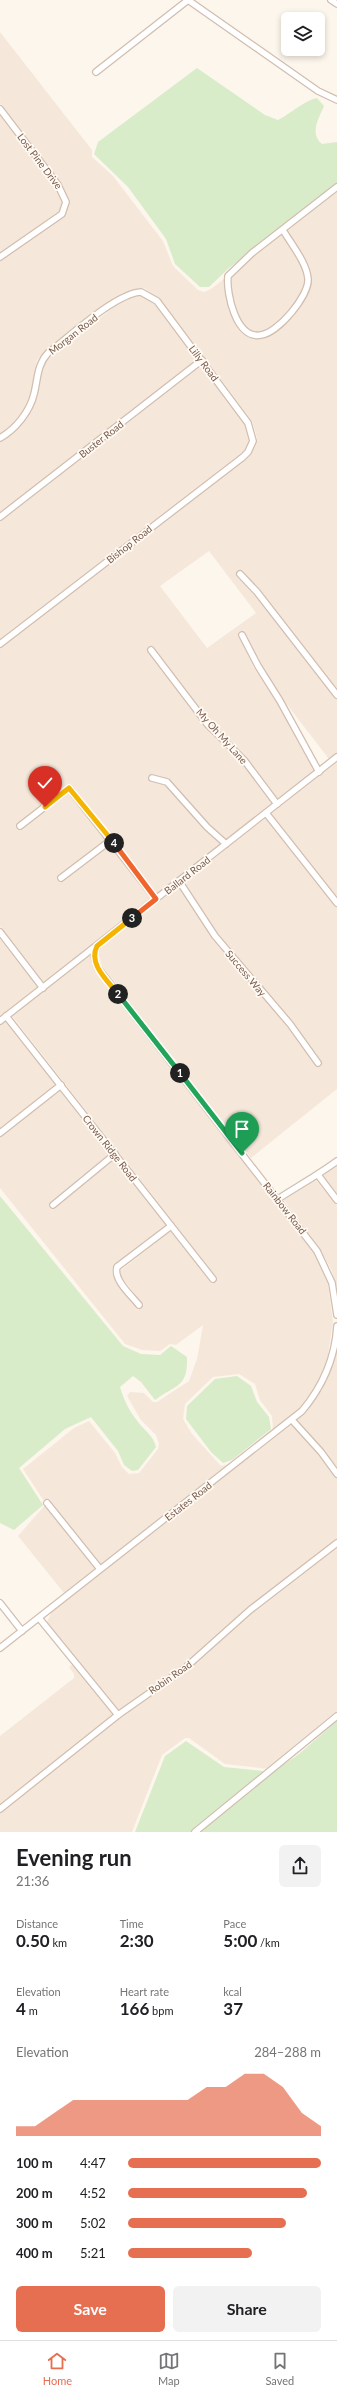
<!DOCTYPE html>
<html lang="en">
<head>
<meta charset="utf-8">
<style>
  body { margin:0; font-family:Lato,sans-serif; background:#f2f2f2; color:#202124; height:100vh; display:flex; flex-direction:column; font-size:15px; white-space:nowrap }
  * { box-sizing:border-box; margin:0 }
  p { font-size:13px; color:#757577 }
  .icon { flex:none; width:22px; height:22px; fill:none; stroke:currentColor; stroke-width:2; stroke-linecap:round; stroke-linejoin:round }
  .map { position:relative; height:1832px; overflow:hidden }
  .drawer { display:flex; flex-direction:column; background:#fff; flex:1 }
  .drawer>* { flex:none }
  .fabs { position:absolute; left:281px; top:12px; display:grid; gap:8px }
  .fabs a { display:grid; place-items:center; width:44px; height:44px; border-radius:6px; background:#fff; box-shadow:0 2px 6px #0003; font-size:20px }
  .pin { position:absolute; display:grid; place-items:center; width:34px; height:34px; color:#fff; margin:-41px -17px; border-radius:50% 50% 50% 0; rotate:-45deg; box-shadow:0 0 4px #0007 }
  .pin .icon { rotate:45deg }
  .km { position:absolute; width:20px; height:20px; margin:-10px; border-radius:50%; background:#222; color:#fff; font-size:11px; line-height:20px; text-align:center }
  .round { display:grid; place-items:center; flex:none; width:42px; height:42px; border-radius:6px; background:#f2f2f2 }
  .summary { display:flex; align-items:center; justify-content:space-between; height:68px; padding:0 16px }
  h1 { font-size:22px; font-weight:700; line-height:30px }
  .stats { display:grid; grid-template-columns:repeat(3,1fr); gap:6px; height:68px; padding:4px 16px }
  .stats div { display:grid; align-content:center }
  .stats b { font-size:17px; font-weight:700 }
  .stats small { font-size:11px; font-weight:400 }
  .stats p { font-size:11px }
  .chart { height:112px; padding:8px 16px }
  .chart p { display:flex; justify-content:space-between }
  .chart svg { width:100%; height:72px; margin-top:4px; fill:#e76f51; opacity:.7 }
  .button { display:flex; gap:8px; margin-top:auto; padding:8px 16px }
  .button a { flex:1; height:46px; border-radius:6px; background:#e76f51; color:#fff; font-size:16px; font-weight:700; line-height:46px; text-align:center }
  .button a+a { background:#f2f2f2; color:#202124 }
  ul { padding:0 16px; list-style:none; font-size:13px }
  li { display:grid; grid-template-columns:64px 48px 1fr; align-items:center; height:30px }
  li i { height:10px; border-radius:5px; background:#e76f51 }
  .menu { display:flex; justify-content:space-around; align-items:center; height:56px; border-top:1px solid #e0e0e0; background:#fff; font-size:11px; color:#757577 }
  .menu a { display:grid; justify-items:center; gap:2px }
  .menu .current { color:#e76f51 }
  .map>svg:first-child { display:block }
  .residential { fill:#f5e8da; fill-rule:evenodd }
  .green { fill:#d8ecc9 }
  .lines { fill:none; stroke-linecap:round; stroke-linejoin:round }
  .street-casing { stroke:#d1beb0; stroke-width:8 }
  .street { stroke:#fff; stroke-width:5.5 }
  .split-1-casing { stroke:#fff; stroke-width:8 }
  .split-2-casing { stroke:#fff; stroke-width:8 }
  .split-3-casing { stroke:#fff; stroke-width:8 }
  .split-4-casing { stroke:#fff; stroke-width:8 }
  .split-5-casing { stroke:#fff; stroke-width:8 }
  .split-1 { stroke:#22a559; stroke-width:5 }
  .split-2 { stroke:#22a559; stroke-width:5 }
  .split-3 { stroke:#f5b400; stroke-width:5 }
  .split-4 { stroke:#f0652b; stroke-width:5 }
  .split-5 { stroke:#f5b400; stroke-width:5 }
  .labels { text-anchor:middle; stroke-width:3.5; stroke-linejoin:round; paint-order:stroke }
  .street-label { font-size:10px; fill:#7a5c4d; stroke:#fffaf3 }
</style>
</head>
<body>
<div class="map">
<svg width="337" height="1832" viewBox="0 0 337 1832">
  <rect width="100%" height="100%" fill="#fdf6ec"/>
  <g class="residential">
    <path d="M0,32l92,118v7l21,19 50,65 10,25 25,24 6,2 7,-3 126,-99v563l-8,6 -44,-57 -24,-38 -17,-34 -6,3 16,35 23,35 37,68 -157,123 -88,-111 -54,43 5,5 48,-38 38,47 -50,38 4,5 50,-38 41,54 -107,84 -44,-57v-278l245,-188 6,-7 6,-15 -5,-17 -45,-60 -48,-63 -15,-10 -23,6 -75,56 -9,10 -6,34 -8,17 -13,15 -10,8v-173l64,-45 6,-14 -9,-19 -61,-80zM209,551l47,62 -49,35 -47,-62z"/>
    <polygon points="0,115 55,187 62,203 59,211 0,253"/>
    <polygon points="141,295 154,304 197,360 0,513 0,441 14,432 29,413 38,395 44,362 114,307 129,298"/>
    <polygon points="201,366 245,425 249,441 245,450 0,639 0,522"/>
    <polygon points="337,762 337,1089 251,1158 102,966 98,952 100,948"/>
    <polygon points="0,939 38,987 0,1017"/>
    <polygon points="90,955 91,962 95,971 314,1253 328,1284 333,1322 327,1361 315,1387 299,1409 273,1431 272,1416 260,1400 255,1384 239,1374 213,1377 185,1404 183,1419 192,1434 221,1466 230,1464 64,1593 18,1536 46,1504 23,1469 74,1428 89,1421 115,1453 122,1467 129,1474 139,1473 158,1449 159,1444 156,1435 141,1420 127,1396 130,1392 144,1393 153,1402 157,1402 189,1381 197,1359 203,1325 176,1345 170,1344 160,1351 142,1350 125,1344 0,1188 0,1137 60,1091 109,1154 48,1205 52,1210 114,1159 166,1225 112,1268 112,1273 116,1282 138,1310 144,1305 122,1278 120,1271 170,1231 212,1284 218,1279 12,1016"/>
    <polygon points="5,1021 56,1085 0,1129 0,1025"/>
    <polygon points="337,1165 337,1194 323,1176"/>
    <polygon points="316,1180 337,1206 337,1288 332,1271 320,1249 284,1200"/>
    <polygon points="337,1352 337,1718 268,1769 225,1764 189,1738 185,1738 162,1755 132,1832 0,1832 0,1736 74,1678 74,1674 69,1667 76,1662 46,1624 52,1611 295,1422 322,1390"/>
  </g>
  <g class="green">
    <path d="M197,68l68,47 13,5c12,-6 27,-20 39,-22l7,8c-5,12 -15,27 -2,38l15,-2v42l-108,84 -20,19h-9l-25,-23 -9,-25 -38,-52 -34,-33 4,-12z"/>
    <path d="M0,1196l123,150 18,8 19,1 11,-9 16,11c1,31 -11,27 -32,43l-14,-18 -8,-6 -13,11c4,13 9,24 18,35 7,9 15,13 18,25l-18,23 -6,1 -8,-6 -6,-14 -27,-34 -26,12 -46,39 24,37 -29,25 -14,-7z"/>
    <polygon points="237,1376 251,1386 257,1402 269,1417 271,1429 232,1460 223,1463 211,1452 186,1419 187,1406 215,1379"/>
    <polygon points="337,1721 337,1832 135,1832 165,1756 186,1741 224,1767 273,1772 299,1754"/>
  </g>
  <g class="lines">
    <g class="street-casing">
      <g id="street">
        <polyline points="188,0 318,91 337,100"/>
        <polyline points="331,0 337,4"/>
        <polyline points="96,72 188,0"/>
        <polyline points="0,109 58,185 66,202 62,214 0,257"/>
        <path d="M283,230c8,14 24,33 25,49 1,17 -30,54 -47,56 -25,5 -35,-42 -33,-59l24,-23 85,-66"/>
        <path d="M0,438c16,-9 30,-27 34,-44 4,-16 3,-29 14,-41 21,-16 68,-60 93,-61l16,9 91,122 5,18 -5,11 -5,5 -243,187"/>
        <polyline points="0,517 202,360"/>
        <polyline points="240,574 257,592 337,695"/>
        <polyline points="242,635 258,666 280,701 319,772"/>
        <polyline points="151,650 208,725 244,760 277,804"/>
        <polyline points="152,778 167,782 207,827 226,844"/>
        <polyline points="266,813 337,903"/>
        <polyline points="20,826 69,788 156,899"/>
        <polyline points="61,878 111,840"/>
        <polyline points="179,881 215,936 290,1024 318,1063"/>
        <polyline points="0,932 43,988"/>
        <path d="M97,946c-4,9 -3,14 1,22l219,283 15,32 5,32"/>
        <polyline points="6,1016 213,1279"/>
        <polyline points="0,1021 337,757"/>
        <polyline points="0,1133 61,1085"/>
        <polyline points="318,1175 337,1200"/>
        <path d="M278,1199c20,-13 40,-24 59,-38"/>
        <polyline points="53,1205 115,1154"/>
        <path d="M139,1305c-7,-9 -26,-25 -22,-38l54,-41"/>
        <polyline points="292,1420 321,1452 337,1474"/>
        <polyline points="47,1503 100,1569"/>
        <polyline points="0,1603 22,1631"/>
        <polyline points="39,1618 118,1715"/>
        <path d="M0,1648l302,-237c21,-25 33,-52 35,-85"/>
        <polyline points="0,1809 118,1715 185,1668 250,1610 337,1543"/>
        <polyline points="195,1832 337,1716"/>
      </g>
    </g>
    <use href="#street" class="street"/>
  </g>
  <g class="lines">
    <g class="split-1-casing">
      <polyline id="split-1" points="180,1073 242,1153"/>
    </g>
    <g class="split-2-casing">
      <polyline id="split-2" points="118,994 180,1073"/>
    </g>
    <g class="split-3-casing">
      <path id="split-3" d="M118,994c-11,-14 -30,-30 -21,-48l35,-28"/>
    </g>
    <g class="split-4-casing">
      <polyline id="split-4" points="114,843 156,899 132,918"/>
    </g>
    <g class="split-5-casing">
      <polyline id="split-5" points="45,807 69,788 114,843"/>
    </g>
    <use href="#split-1" class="split-1"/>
    <use href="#split-2" class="split-2"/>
    <use href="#split-3" class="split-3"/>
    <use href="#split-4" class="split-4"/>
    <use href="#split-5" class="split-5"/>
  </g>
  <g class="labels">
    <g class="street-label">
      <text transform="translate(40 161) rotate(53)" y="4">Lost Pine Drive</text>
      <text transform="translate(73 334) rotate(-38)" y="4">Morgan Road</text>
      <text transform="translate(204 363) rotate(53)" y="4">Lilly Road</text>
      <text transform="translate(101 439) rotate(-38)" y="4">Buster Road</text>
      <text transform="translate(129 544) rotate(-38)" y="4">Bishop Road</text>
      <text transform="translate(222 736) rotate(48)" y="4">My Oh My Lane</text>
      <text transform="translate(187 875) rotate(-38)" y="4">Ballard Road</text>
      <text transform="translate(246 973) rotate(50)" y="4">Success Way</text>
      <text transform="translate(110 1148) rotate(52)" y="4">Crown Ridge Road</text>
      <text transform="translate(285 1208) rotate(52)" y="4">Rainbow Road</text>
      <text transform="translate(188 1501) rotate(-38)" y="4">Estates Road</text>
      <text transform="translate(170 1677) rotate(-35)" y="4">Robin Road</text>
    </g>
  </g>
</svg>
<div class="fabs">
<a><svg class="icon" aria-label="layers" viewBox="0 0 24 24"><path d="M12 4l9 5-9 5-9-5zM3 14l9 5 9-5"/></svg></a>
</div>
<div class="pin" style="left:242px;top:1153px;background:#1e9e55"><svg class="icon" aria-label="arrive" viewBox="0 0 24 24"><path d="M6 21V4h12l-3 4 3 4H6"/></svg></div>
<div class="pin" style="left:45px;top:807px;background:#d93025"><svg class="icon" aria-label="check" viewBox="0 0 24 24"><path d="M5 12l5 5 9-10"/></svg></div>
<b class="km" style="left:180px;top:1073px">1</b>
<b class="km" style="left:118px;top:994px">2</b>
<b class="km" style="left:132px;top:918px">3</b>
<b class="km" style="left:114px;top:843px">4</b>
</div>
<section class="drawer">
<div class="summary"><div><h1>Evening run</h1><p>21:36</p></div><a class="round"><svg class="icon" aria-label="share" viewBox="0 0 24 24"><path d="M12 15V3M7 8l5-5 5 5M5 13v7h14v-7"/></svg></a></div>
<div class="stats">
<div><p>Distance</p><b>0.50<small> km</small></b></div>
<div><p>Time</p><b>2:30</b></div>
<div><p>Pace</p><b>5:00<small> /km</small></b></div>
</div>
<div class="stats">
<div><p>Elevation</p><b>4<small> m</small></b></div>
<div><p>Heart rate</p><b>166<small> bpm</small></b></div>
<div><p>kcal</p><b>37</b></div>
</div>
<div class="chart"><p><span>Elevation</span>284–288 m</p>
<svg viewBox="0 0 160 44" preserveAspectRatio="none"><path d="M0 44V38L10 38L20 30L30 22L40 22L50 22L60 22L70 22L80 22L90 22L100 14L110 14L120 6L130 6L140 14L150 30L160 38V44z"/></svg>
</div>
<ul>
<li><b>100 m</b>4:47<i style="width:100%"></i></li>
<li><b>200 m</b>4:52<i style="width:93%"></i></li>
<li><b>300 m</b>5:02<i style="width:82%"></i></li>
<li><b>400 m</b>5:21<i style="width:64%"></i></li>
</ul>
<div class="button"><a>Save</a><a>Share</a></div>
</section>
<nav class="menu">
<a class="current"><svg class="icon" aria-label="home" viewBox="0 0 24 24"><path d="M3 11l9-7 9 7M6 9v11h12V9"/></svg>Home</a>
<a><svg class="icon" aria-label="map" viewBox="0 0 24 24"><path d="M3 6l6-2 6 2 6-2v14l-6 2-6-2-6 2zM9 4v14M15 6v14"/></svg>Map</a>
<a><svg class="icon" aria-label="saved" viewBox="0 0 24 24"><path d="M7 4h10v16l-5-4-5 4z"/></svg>Saved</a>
</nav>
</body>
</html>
